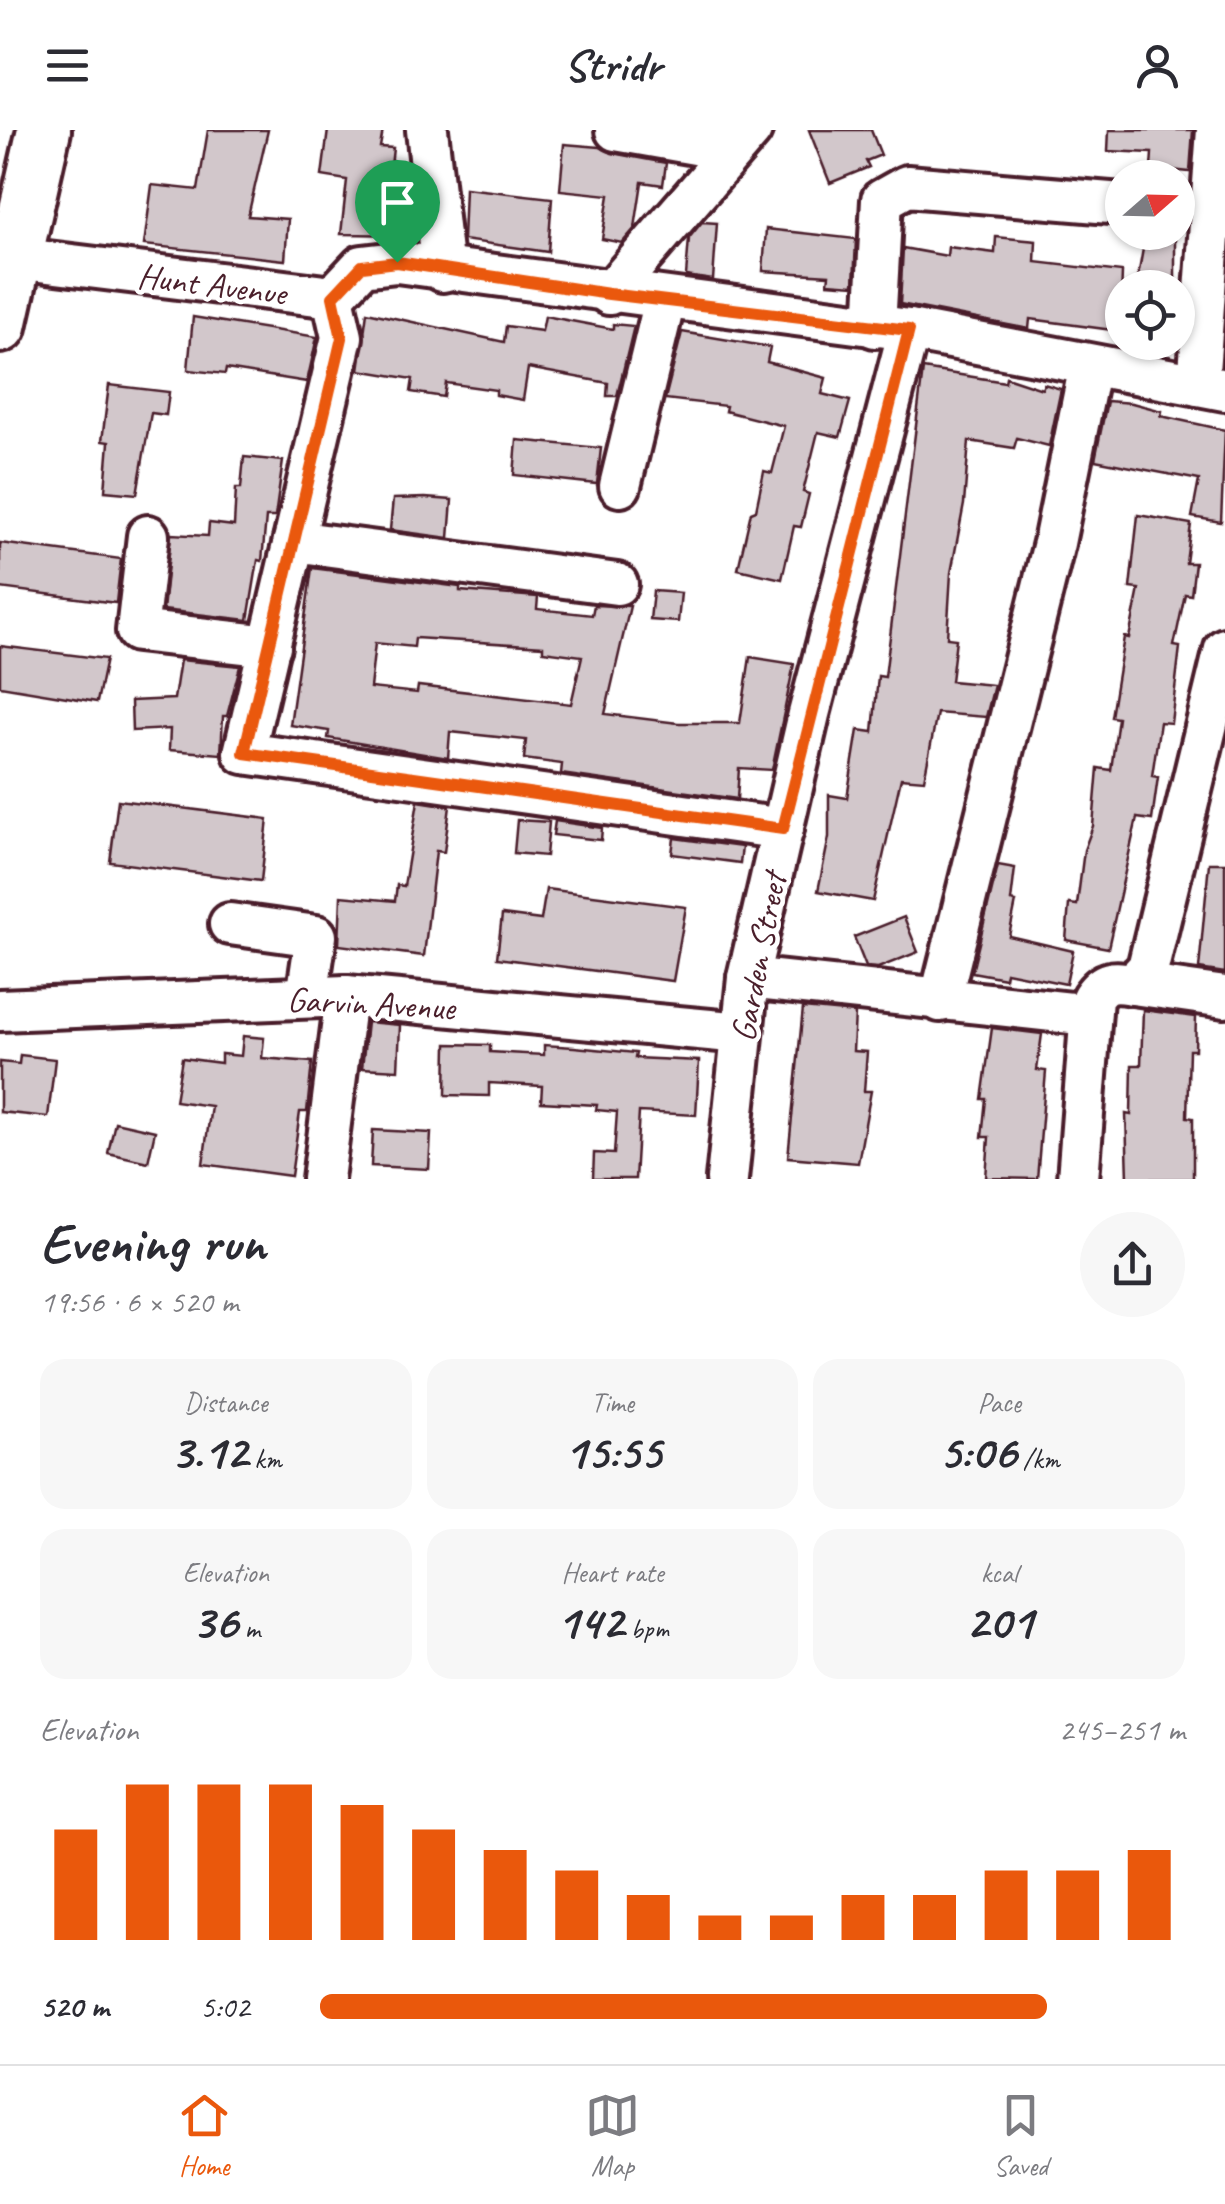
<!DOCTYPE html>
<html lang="en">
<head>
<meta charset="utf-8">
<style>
  body { margin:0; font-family:Caveat,sans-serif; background:#f7f7f7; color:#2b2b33; height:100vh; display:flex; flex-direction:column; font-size:38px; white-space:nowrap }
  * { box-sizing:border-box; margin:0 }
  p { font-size:32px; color:#7c7c81 }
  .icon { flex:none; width:55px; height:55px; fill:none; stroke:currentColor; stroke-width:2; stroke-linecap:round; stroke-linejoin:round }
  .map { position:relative; height:1049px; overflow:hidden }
  .details { display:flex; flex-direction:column; background:#fff; flex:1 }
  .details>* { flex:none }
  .needle { width:65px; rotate:70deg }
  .fabs { position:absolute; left:1105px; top:30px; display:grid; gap:20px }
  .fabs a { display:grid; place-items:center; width:90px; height:90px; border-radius:50%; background:#fff; box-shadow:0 2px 8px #0004; font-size:50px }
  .pin { position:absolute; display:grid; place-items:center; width:85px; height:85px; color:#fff; margin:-102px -42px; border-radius:50% 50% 50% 0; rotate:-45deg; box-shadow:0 0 10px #0007 }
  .pin .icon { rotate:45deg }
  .round { display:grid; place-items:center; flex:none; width:105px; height:105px; border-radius:52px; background:#f7f7f7 }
  .overview { display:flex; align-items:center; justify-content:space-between; height:170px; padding:0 40px }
  h1 { font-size:55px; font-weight:800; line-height:75px }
  .stats { display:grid; grid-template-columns:repeat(3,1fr); gap:15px; height:170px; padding:10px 40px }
  .stats div { display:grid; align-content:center; border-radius:25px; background:#f7f7f7; text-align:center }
  .stats b { font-size:50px; font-weight:800 }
  .stats small { font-size:28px; font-weight:400 }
  .stats p { font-size:28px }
  .chart { height:280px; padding:20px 40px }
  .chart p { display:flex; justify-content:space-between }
  .chart svg { width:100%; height:180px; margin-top:10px; stroke:#ea580c; stroke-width:6 }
  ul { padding:0 40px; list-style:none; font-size:32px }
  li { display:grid; grid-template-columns:160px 120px 1fr; align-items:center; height:75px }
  li i { height:25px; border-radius:12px; background:#ea580c }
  header { display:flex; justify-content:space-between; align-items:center; height:130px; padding:0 40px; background:#fff; font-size:45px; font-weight:800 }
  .tab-bar { display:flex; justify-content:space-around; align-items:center; height:140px; border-top:2px solid #e1e1e2; background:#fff; font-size:28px; color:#7c7c81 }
  .tab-bar a { display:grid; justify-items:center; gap:5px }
  .tab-bar .on { color:#ea580c }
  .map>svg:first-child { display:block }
  .building { fill:#d2c7cb; stroke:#4a1f2b; stroke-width:2.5; fill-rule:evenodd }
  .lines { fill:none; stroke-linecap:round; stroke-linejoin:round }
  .minor-casing { stroke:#4a1f2b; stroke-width:48 }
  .major-casing { stroke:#4a1f2b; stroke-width:60 }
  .minor { stroke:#fff; stroke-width:40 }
  .major { stroke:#fff; stroke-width:52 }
  .route-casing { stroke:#fff; stroke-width:20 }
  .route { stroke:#ea580c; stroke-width:12 }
  .labels { text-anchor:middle; stroke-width:9; stroke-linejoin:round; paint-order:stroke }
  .street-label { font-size:35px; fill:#4a1f2b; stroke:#fff }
</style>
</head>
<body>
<header><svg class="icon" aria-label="menu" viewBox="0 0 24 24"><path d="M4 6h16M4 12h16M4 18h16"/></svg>Stridr<svg class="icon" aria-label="person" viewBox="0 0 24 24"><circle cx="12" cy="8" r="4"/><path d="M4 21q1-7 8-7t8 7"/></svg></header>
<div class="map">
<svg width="1225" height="1049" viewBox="0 0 1225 1049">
  <rect width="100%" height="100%" fill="#fff"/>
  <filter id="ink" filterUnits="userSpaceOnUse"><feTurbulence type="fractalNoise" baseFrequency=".01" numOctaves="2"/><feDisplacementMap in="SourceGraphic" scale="20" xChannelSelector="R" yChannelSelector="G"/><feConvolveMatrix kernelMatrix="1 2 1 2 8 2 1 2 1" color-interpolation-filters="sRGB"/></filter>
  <g filter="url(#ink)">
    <g class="building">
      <polygon points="208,0 268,0 248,86 288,89 285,130 144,115 152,55 198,60"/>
      <polygon points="328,0 383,0 380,17 393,18 388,64 411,66 413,105 341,104 347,50 322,46"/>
      <polygon points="809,0 871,0 881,25 866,31 869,37 830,53"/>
      <polygon points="1109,0 1193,0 1190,42 1151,38 1152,23 1108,21"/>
      <polygon points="564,14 600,17 612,23 666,33 663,55 642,52 635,98 622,113 602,109 609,65 560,60"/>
      <polygon points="465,58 552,68 548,122 463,110"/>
      <polygon points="702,92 717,93 713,150 686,146 689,108"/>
      <polygon points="766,99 856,109 854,155 828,153 829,145 763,141"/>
      <polygon points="1146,102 1175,102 1175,158 1136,158"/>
      <polygon points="996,107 1036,111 1035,132 1122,142 1120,201 1030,189 1029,199 900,174 903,118 947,126 948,117 995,123"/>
      <polygon points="367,182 504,212 506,196 542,201 545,186 613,199 613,194 634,196 617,266 607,266 608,253 528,238 523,270 496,265 496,260 446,253 444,267 411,262 413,249 359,240"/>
      <polygon points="193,187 317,207 307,252 226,239 225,244 188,240"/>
      <polygon points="682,202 770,217 767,232 826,248 822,264 850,271 840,307 818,302 803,362 809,364 801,397 794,396 782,449 738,439 751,382 756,380 764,341 772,343 784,296 725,281 726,276 665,269"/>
      <polygon points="923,239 1005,252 1006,247 1042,259 1044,254 1061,259 1049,316 1017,308 1014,318 969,311 964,374 951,443 947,508 956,509 951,551 994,555 986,587 937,583 924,650 901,648 873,771 818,761 829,707 829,665 847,668 858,600 873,602 878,546 885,547"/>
      <polygon points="109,255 169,262 166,285 151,283 137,364 105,361 109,312 102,311"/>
      <polygon points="1107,271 1132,273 1162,281 1161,286 1225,300 1221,392 1192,387 1199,350 1095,330"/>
      <polygon points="517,310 601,318 597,354 514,345"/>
      <polygon points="244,327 283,331 275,387 266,387 262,431 258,430 248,490 163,480 171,404 208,406 209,393 234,396 236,358 241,358"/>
      <polygon points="425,368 452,370 449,408 390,400 393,369"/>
      <polygon points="1138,385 1191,394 1186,433 1195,433 1191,465 1185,464 1174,516 1180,517 1171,593 1160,592 1152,646 1158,647 1152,690 1137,688 1108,818 1066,810 1069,774 1077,775 1084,720 1093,696 1098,638 1111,640 1118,588 1111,587 1124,507 1129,508 1139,459 1130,458"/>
      <polygon points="0,413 121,429 116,473 0,458"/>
      <path d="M312,438l148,19v4l78,6 -1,12 55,6 2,-10 36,1 -25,108 73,9h62l10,-66 44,7 -22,106 -33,-2 -2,31 -176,-25 1,-10 -38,-5 2,-19 -76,-8 -2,26 -120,-20 1,-7 -39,-6zM415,508l128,8v5l39,5 -11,48 -153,-18 -1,7 -47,-5 5,-45 39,4z"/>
      <polygon points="653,461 681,463 678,492 650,490"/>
      <polygon points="0,516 106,529 97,572 0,556"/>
      <polygon points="180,530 240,536 227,586 223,586 221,624 169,620 170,599 132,601 131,571 174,569"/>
      <polygon points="118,670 268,689 261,751 110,732"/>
      <polygon points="418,671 450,676 444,722 436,721 424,826 339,815 341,766 395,771 397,755 404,756"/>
      <polygon points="517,690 549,692 546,726 514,723"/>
      <polygon points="555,691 602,698 601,710 553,705"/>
      <polygon points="674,708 742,717 740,733 672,724"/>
      <polygon points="1209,733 1225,733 1225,843 1199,839"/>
      <polygon points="998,735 1015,738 1011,771 1016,772 1009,806 1073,821 1066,854 1006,842 1005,848 972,842"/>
      <polygon points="546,759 686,777 673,851 497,828 502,785 541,790"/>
      <polygon points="904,787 918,822 878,838 866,837 854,807"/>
      <polygon points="803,878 855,883 853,921 867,922 864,961 871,961 858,1033 788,1027"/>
      <polygon points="1143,880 1196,887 1195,920 1189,920 1187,987 1193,988 1193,1049 1128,1049 1126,984 1131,985 1132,935 1141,935"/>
      <polygon points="367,892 400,895 398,940 362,938"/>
      <polygon points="992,898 1042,904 1037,940 1046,941 1037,1049 986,1048 989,1007 982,1007 986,969 982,969"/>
      <polygon points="243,906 264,908 262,928 312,932 307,982 300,982 291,1046 203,1034 211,976 175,971 182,928 221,933 221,924 241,926"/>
      <polygon points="447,914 490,915 490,922 544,925 544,915 574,917 636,923 635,928 699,931 696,985 639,982 635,1049 593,1049 594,1023 614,1024 617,982 596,980 597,975 541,972 542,956 489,953 489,966 446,965"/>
      <polygon points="20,925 55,929 48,987 0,982 0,932 19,934"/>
      <polygon points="115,992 155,1001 148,1032 108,1023"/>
      <polygon points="373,1000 431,1003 429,1039 371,1036"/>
    </g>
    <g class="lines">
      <g class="minor-casing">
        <g id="minor">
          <polyline points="427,0 443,141"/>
          <polyline points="616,0 730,20"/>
          <polyline points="15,128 333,167 362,136 397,132 909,200 1225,260"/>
          <polyline points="609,164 751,0"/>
          <polyline points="333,167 342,207 244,623 783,699"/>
          <polyline points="875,197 882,70 907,56 1122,74"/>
          <polyline points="1198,255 1217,0"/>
          <polyline points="620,356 665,170"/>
          <polyline points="148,406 137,501 270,516"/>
          <polyline points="294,411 617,454"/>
          <polyline points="230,794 316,806 307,867"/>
          <polyline points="748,848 1090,885"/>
          <polyline points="1133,854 1225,867"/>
          <polyline points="940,871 1054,413 1090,235"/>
          <polyline points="0,880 346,866 742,903"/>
          <polyline points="323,1049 346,866"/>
          <polyline points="727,1049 748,848 809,584 909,200"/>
          <path d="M1078,1049l14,-181c12,-18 21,-17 41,-14l15,-16 77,-319"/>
        </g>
      </g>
      <g class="major-casing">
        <polyline id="major" points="0,196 44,0"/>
      </g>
      <use href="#minor" class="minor"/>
      <use href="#major" class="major"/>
    </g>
  </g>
  <g class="lines" filter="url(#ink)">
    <g class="route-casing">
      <polygon id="route" points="397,132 609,164 909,200 783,699 244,623 342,208 333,167 362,136"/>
    </g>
    <use href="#route" class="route"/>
  </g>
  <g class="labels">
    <g class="street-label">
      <text transform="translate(212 154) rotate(7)" y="12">Hunt Avenue</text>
      <text transform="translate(758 827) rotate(-79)" y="12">Garden Street</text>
      <text transform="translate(371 873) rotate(3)" y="12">Garvin Avenue</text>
    </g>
  </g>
</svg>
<div class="fabs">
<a><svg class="needle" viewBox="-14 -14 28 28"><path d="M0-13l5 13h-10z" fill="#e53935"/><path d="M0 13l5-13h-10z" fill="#7c7c81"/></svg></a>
<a><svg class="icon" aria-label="locate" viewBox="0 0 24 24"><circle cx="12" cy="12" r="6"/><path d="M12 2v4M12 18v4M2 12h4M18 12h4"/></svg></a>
</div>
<div class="pin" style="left:397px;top:132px;background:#1e9e55"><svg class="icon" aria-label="arrive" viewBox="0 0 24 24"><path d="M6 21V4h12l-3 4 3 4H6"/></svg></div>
</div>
<section class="details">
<div class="overview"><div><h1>Evening run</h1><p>19:56 · 6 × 520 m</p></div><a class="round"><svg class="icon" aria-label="share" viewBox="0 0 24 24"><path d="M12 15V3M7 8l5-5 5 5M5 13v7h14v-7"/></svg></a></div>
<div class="stats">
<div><p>Distance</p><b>3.12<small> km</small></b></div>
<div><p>Time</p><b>15:55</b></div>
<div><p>Pace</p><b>5:06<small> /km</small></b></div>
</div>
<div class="stats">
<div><p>Elevation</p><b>36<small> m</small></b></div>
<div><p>Heart rate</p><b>142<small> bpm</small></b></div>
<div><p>kcal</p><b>201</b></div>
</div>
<div class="chart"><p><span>Elevation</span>245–251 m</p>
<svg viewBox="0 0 160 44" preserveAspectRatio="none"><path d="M5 44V17M15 44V6M25 44V6M35 44V6M45 44V11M55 44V17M65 44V22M75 44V27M85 44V33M95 44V38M105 44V38M115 44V33M125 44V33M135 44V27M145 44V27M155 44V22"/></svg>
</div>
<ul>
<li><b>520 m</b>5:02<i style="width:84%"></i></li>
</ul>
</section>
<nav class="tab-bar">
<a class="on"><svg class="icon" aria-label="home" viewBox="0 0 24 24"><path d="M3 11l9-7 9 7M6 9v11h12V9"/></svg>Home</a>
<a><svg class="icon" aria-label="map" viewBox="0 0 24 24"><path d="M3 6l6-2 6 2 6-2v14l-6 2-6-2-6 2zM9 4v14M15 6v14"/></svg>Map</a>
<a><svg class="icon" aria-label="saved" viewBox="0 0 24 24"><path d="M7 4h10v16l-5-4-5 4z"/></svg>Saved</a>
</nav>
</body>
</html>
